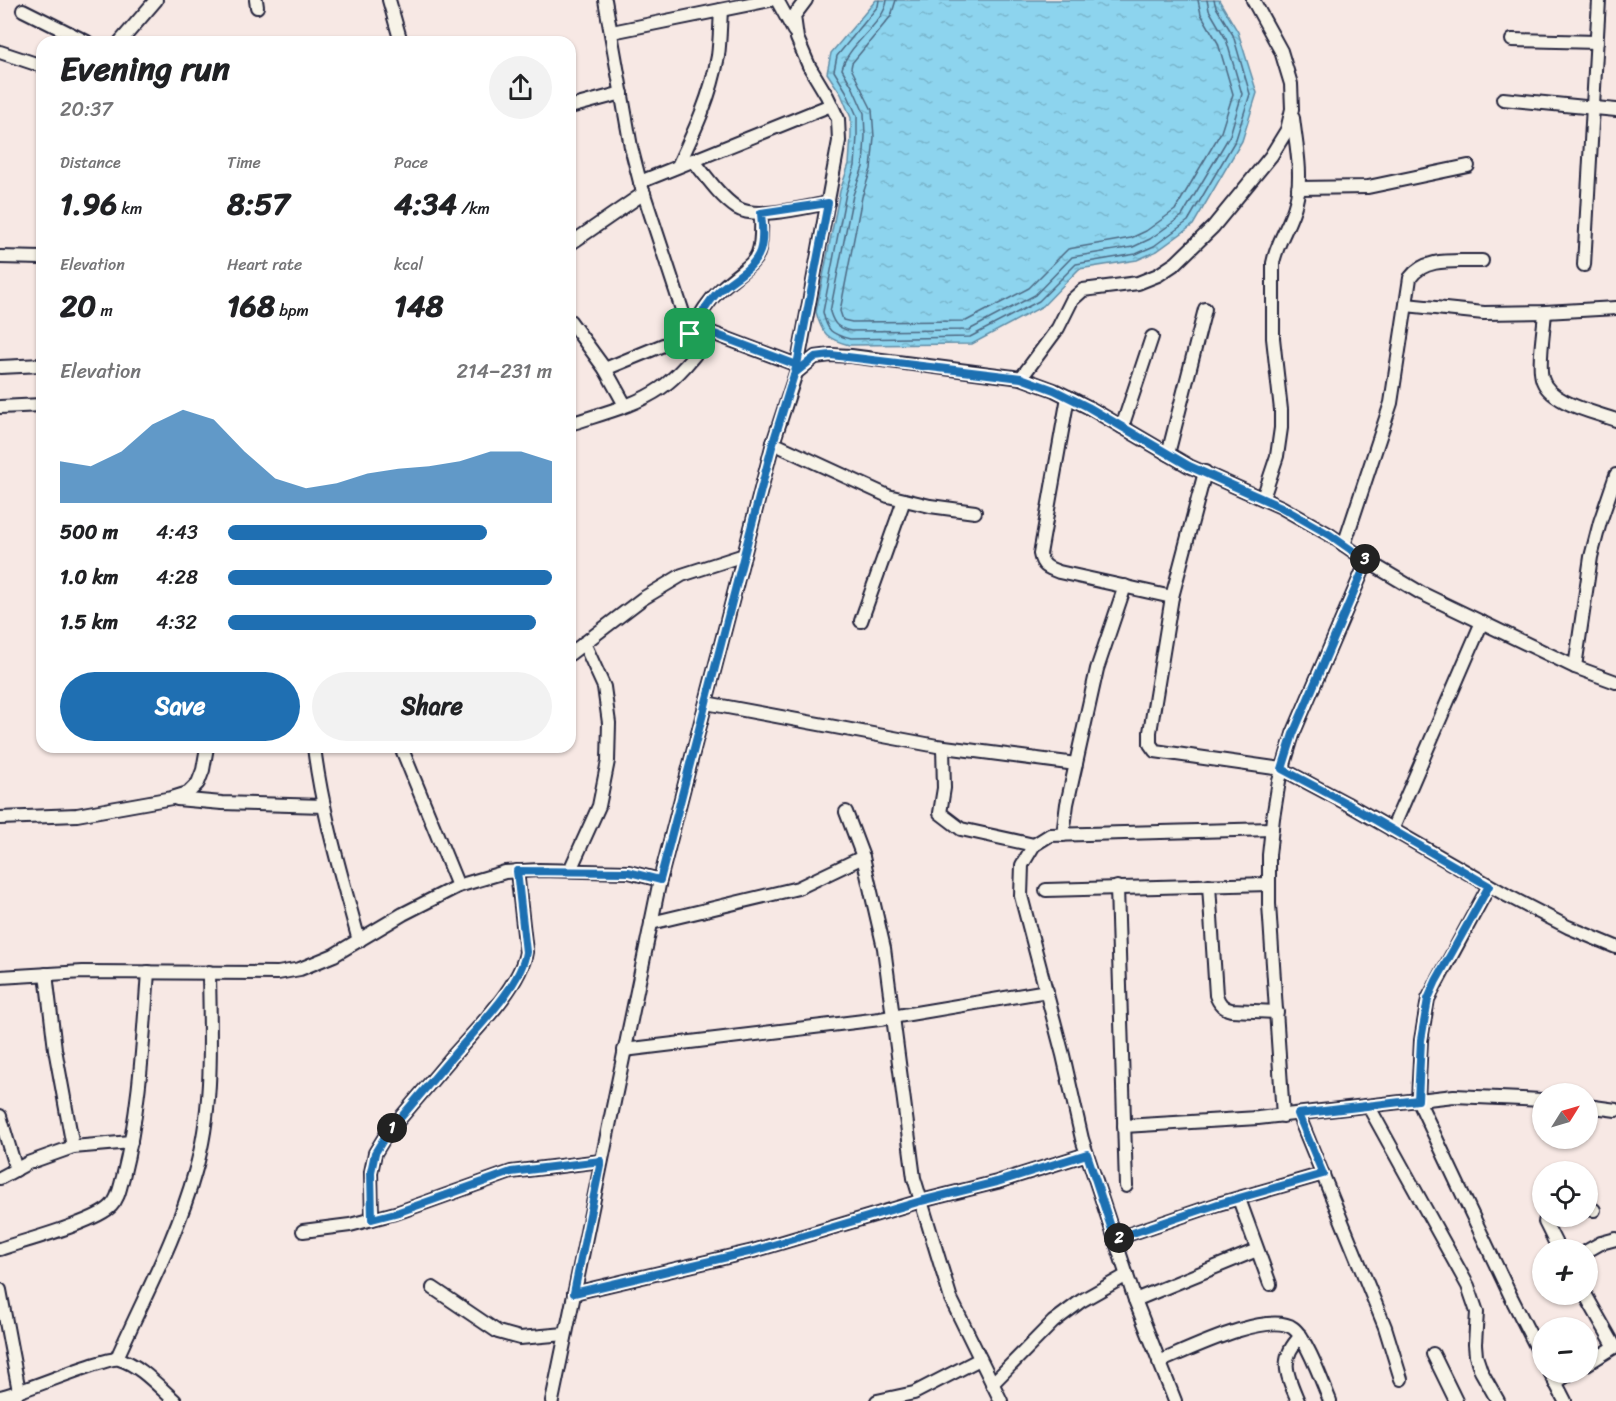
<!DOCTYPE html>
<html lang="en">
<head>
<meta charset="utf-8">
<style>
  body { margin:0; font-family:Sriracha,sans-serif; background:#f2f2f2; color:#202124; height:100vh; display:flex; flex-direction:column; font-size:22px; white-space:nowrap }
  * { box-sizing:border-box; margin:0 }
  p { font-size:20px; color:#757577 }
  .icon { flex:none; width:33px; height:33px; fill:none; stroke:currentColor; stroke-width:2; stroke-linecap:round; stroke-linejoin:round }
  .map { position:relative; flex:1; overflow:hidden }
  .sheet { position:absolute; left:36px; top:36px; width:540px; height:717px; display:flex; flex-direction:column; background:#fff; border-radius:18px; box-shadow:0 2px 4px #0004 }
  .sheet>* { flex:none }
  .needle { width:39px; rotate:53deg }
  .tools { position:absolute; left:1532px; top:1083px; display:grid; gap:12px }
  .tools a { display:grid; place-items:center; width:66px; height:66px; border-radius:50%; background:#fff; box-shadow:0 2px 4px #0004; font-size:30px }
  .pin { position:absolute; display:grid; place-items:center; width:51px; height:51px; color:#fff; margin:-26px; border-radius:12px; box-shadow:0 3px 9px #0006 }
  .km { position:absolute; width:30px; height:30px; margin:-15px; border-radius:50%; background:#222; color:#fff; font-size:16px; line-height:30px; text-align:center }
  .round { display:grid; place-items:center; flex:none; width:63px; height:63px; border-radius:32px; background:#f2f2f2 }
  .headline { display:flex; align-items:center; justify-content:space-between; height:102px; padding:0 24px }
  h1 { font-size:33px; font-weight:700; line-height:45px }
  .metrics { display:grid; grid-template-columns:repeat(3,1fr); gap:9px; height:102px; padding:6px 24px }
  .metrics div { display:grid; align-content:center }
  .metrics b { font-size:30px; font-weight:700 }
  .metrics small { font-size:16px; font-weight:400 }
  .metrics p { font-size:16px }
  .chart { height:168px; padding:12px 24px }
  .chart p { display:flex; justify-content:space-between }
  .chart svg { width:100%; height:108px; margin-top:6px; fill:#1f6fb2; opacity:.7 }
  .action { display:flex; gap:12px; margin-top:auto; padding:12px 24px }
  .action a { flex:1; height:69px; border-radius:36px; background:#1f6fb2; color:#fff; font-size:24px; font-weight:700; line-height:69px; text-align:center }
  .action a+a { background:#f2f2f2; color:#202124 }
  ul { padding:0 24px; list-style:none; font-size:20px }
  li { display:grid; grid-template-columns:96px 72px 1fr; align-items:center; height:45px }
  li i { height:15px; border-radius:8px; background:#1f6fb2 }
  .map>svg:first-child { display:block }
  .water { fill:url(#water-ripples); stroke:#628da6; stroke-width:1.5 }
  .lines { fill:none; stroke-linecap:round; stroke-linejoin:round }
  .shore { stroke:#4d6983; stroke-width:1.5 }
  .street-casing { stroke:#22223b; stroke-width:16 }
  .street { stroke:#f7f3e8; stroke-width:12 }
  .route-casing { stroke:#fff; stroke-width:12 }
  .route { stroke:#1f6fb2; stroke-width:8 }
</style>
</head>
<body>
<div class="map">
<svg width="1616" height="1401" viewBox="0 0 1616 1401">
  <defs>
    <pattern id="water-ripples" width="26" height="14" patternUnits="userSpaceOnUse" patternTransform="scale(1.5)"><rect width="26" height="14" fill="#8dd4ee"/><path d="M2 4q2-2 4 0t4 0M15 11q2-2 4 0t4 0" fill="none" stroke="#79b6cd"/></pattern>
  </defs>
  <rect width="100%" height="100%" fill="#f7e8e4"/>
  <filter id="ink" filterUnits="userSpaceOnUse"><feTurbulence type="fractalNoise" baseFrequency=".0167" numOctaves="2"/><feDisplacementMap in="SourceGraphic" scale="12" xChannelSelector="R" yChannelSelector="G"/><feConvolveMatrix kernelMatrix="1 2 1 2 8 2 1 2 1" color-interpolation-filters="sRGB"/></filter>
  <g filter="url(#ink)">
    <path class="water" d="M876,0h343l19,32 19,61 -15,48 -49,84 -36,26 -20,9 -58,9 -36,37 -71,38 -123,1c-22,-6 -27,-11 -33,-33l24,-121 9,-27 2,-28v-18l-10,-24 -14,-21 4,-20z"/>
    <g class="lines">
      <g class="shore">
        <path d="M879,0l-1,6 -41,50 -3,15 12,20 11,25v20l-2,30 -9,27 -23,119c4,19 8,22 27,27l120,-2 69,-36 37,-37 60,-10 18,-8 34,-25 48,-82 14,-45 -17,-59 -17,-28 -2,-7"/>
        <path d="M887,0c-2,23 -40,45 -45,69l11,19 11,25 1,23 -2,31 -10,28 -23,117c4,13 8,16 21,19l118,-1 66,-35 37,-38 61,-10 17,-8 32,-23 48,-81 12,-41 -16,-55 -17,-29 -2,-10"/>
        <polyline points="896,0 891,16 852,63 851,68 872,110 874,137 871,169 862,197 840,311 843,320 852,322 966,321 1029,288 1068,249 1131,238 1146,231 1175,210 1221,132 1233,94 1218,43 1201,14 1198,0"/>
      </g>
      <g class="street-casing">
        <g id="street">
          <polyline points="256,0 257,7"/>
          <polyline points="389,0 401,42"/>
          <polyline points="605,0 631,147 640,182 690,334"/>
          <polyline points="777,0 794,31"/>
          <polyline points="23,10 87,42"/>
          <polyline points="612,32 770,0"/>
          <polyline points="1512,40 1597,42"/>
          <polyline points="120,42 156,0"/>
          <polyline points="0,52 42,66"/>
          <polyline points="1503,99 1616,110"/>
          <polyline points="570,107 622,93"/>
          <path d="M693,160c13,16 27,37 44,48 19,12 69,-1 91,-5"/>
          <path d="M678,166c17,-36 33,-70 40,-110 2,-15 2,-31 3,-46"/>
          <polyline points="640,182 831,105"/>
          <polyline points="1298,188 1368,187 1468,166"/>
          <polyline points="570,244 644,193"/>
          <polyline points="0,257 42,258"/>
          <polyline points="1584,265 1599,0"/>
          <polyline points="1406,305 1484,313 1545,312 1616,308"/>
          <path d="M1545,312c-1,17 -7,51 -3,66 6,25 52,34 74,42"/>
          <polyline points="570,321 605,369 625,405"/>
          <path d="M690,334c9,-16 16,-31 30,-44 35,-33 43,-22 41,-77"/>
          <polyline points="0,367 42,365"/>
          <polyline points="605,369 690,334 703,332 712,333 797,365"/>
          <polyline points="796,373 839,141 838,119 827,96 809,66 797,38 794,16 806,0"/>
          <polyline points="1021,378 1058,328 1072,300 1083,290 1138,283 1158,275 1176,263 1213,227 1271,156 1287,130 1292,109 1291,84 1281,51 1253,0"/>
          <path d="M1068,397l-28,157c2,12 8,14 19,18l113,25"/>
          <polyline points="0,407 42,405"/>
          <path d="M570,424c30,-10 65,-18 91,-36 21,-15 36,-36 51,-55"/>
          <polyline points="1122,427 1152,337"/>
          <polyline points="773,443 888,496 930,506 975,512"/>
          <polyline points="1168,454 1205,309"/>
          <polyline points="1205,472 1172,597 1150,732 1150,744 1155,751 1282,769 1346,803 1508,896 1568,927 1616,947"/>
          <path d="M1263,498l14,-42 4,-28v-18l-8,-72v-75c4,-22 18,-39 23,-61 7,-27 0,-57 -3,-84"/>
          <path d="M1344,545l47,-142 19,-125c15,-22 48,-16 72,-17"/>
          <polyline points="861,621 904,500"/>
          <polyline points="570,654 642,599 682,575 744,555"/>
          <polyline points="1575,667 1591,557 1600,522 1616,475"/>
          <polyline points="706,703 937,746 1076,764"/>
          <path d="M314,747c8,66 28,130 45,194"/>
          <polyline points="401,747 458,886"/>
          <polyline points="943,747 944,788 940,813 961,829 1034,845"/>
          <polyline points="177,799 222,803 324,806"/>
          <polyline points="846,812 863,857 884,948 914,1178 951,1299 1001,1401"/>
          <polyline points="0,818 77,815 172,798 188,793 198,783 203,770 207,747"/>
          <polyline points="1392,830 1482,622"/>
          <polyline points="1063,835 1067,804 1097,669 1125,586"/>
          <polyline points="570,870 599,806 608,761 609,723 604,687 584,643"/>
          <path d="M1209,885l7,110c3,9 7,13 15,15l46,2"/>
          <polyline points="1489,886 1428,999 1421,1040 1418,1100 1512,1299 1542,1358"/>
          <polyline points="1117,887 1126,1186"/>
          <polyline points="1046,890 1269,884"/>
          <polyline points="651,923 798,888 863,857"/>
          <polyline points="46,974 55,1049 73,1147"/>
          <polyline points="0,977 83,972 278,973 300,969 334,955 403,914 458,886 505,872 539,870 629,872 660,880"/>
          <polyline points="624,1050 880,1019 1047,991"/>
          <polyline points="1587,1106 1616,1110"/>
          <polyline points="1369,1107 1468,1286 1477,1312 1475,1344 1476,1356 1481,1371 1498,1401"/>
          <polyline points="1298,1114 1385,1327 1401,1379"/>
          <polyline points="0,1116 16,1170"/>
          <polyline points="1283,1116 1269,904 1269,855 1273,818 1279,781 1293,734 1367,561"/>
          <polyline points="1124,1126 1258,1118 1454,1096 1542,1100"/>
          <polyline points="0,1178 28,1163 73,1147 131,1142"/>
          <polyline points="1239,1199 1270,1284"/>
          <polyline points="1587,1209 1594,1210"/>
          <polyline points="1547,1216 1545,1222 1559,1250"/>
          <path d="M372,1219l-1,-47 4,-19 11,-18c22,-26 44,-52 66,-78 23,-26 69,-72 74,-105l-9,-81"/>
          <polyline points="303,1231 350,1225 399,1212 511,1172 601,1161"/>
          <polyline points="1115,1239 1218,1204 1323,1174"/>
          <path d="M0,1249c23,-8 96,-27 111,-43 8,-8 9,-19 12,-29 17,-67 20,-137 25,-205"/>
          <polyline points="1587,1251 1601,1243 1616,1239"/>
          <polyline points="433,1288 498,1332 520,1338 565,1334"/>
          <polyline points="0,1290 19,1391 15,1397"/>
          <polyline points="574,1293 753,1251 921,1201 997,1182 1087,1154"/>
          <polyline points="1585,1294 1615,1347"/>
          <polyline points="1135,1300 1257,1250"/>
          <polyline points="1433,1354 1456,1401"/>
          <path d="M117,1358c27,-61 60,-121 78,-186 19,-64 15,-134 14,-200"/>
          <path d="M1159,1362c27,-11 109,-52 134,-34 13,9 30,56 37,73"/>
          <polyline points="1587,1364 1616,1346"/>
          <polyline points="1550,1372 1565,1401"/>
          <polyline points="1555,1383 1572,1372"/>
          <polyline points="992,1384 1053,1322 1081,1301 1127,1275"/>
          <path d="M0,1397c22,-4 106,-41 119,-38 21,6 40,28 56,42"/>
          <polyline points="552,1401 660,880 773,443 796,373 815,357 831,355 851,356 1021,378 1054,390 1088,407 1189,466 1281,507 1330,535 1367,561 1421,593 1575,667 1616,682"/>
          <polyline points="877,1401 914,1393 980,1359"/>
          <polyline points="1175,1401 1135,1300 1082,1139 1063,1055 1021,896 1022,865 1034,845 1050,835 1272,829"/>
          <path d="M1298,1401c-11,-26 -20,-42 3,-65"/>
        </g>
      </g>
      <use href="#street" class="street"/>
    </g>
  </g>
  <g class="lines" filter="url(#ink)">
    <g class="route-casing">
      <path id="route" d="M690,334l13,-2 9,1 85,32 -24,78 -113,437 -31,-8 -112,-1 9,81c-5,34 -51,78 -74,105 -22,26 -44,52 -66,78l-11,18 -4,19 1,47 27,-7 112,-40 90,-11 -27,132 179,-42 168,-50 76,-19 90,-28 28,85 103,-35 105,-30 -25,-60 120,-14 3,-60 7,-41 8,-18 53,-95 -143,-83 -64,-34 11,-35 74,-173 -37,-26 -49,-28 -92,-41 -101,-59 -34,-17 -33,-12 -190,-23 -16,2 -20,16 2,-8 31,-162 -67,10c1,12 3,26 -1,38 -7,20 -30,28 -44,43 -11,12 -18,26 -26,40"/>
    </g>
    <use href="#route" class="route"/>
  </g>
</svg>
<div class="tools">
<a><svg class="needle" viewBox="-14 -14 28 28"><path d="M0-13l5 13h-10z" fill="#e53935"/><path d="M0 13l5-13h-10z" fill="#757577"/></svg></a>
<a><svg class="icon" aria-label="locate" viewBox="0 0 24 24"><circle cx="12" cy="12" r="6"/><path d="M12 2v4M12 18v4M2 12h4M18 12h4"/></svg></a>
<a>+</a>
<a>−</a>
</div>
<div class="pin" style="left:690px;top:334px;background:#1e9e55"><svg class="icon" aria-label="arrive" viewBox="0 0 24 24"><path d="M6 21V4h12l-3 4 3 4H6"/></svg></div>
<b class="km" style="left:392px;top:1128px">1</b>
<b class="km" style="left:1119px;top:1238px">2</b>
<b class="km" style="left:1365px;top:559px">3</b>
<section class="sheet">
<div class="headline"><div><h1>Evening run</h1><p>20:37</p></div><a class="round"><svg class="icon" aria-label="share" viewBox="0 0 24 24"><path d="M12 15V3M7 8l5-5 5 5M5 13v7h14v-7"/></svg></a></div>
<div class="metrics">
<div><p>Distance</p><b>1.96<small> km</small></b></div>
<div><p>Time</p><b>8:57</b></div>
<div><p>Pace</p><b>4:34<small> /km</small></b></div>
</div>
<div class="metrics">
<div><p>Elevation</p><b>20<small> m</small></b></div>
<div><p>Heart rate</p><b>168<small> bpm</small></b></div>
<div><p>kcal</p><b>148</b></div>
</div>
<div class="chart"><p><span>Elevation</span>214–231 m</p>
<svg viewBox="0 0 160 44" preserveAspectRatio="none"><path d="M0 44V27L10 29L20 23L30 12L40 6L50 10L60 23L70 34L80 38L90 36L100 32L110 30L120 29L130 27L140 23L150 23L160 27V44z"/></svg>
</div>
<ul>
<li><b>500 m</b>4:43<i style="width:80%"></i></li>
<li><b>1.0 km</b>4:28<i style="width:100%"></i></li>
<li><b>1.5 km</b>4:32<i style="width:95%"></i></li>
</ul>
<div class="action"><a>Save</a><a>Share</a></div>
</section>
</div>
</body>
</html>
